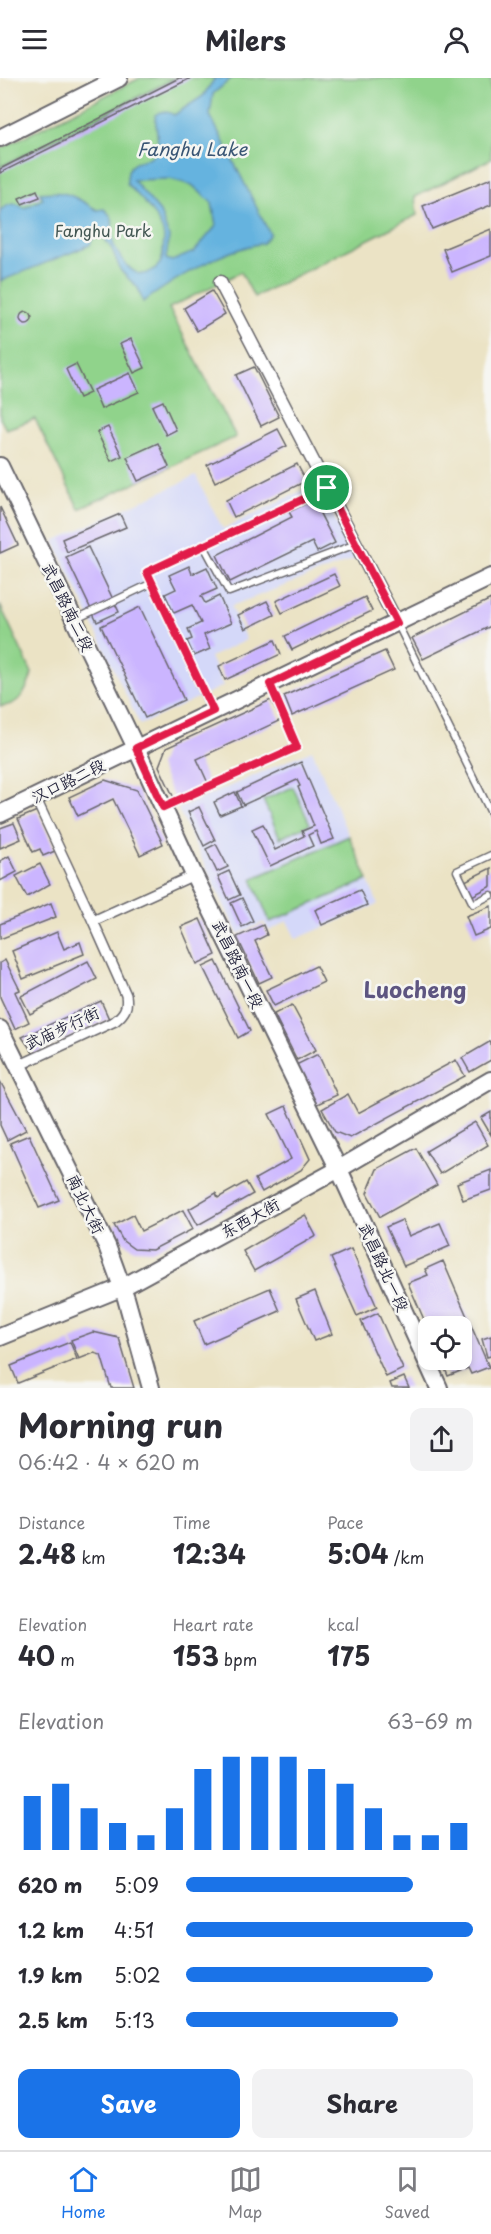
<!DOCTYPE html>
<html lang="en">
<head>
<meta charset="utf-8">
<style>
  body { margin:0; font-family:"Playpen Sans","LXGW WenKai TC",sans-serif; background:#f2f2f3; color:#2b2b33; height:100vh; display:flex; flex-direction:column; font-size:22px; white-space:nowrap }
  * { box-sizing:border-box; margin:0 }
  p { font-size:20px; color:#7c7c81 }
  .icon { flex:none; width:33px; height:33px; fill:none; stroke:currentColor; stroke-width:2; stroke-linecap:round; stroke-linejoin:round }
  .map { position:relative; height:1310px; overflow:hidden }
  .drawer { display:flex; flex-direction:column; background:#fff; flex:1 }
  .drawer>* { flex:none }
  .controls { position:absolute; left:418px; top:1238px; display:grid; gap:12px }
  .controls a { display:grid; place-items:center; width:54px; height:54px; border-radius:12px; background:#fff; box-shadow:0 3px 9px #0003; font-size:30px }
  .pin { position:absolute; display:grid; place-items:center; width:51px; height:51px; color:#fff; margin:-26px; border:3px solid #fff; border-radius:50%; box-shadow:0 2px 6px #0007 }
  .round { display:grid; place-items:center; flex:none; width:63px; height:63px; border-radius:12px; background:#f2f2f3 }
  .summary { display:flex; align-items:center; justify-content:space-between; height:102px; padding:0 18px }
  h1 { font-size:33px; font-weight:700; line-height:45px }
  .metrics { display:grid; grid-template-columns:repeat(3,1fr); gap:9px; height:102px; padding:6px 18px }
  .metrics div { display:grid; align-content:center }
  .metrics b { font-size:26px; font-weight:700 }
  .metrics small { font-size:16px; font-weight:400 }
  .metrics p { font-size:16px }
  .chart { height:168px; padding:12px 18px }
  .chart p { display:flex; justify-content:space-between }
  .chart svg { width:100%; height:108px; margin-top:6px; stroke:#1a73e8; stroke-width:6 }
  .button { display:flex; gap:12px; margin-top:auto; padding:12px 18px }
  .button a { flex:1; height:69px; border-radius:12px; background:#1a73e8; color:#fff; font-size:24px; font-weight:700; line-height:69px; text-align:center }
  .button a+a { background:#f2f2f3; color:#2b2b33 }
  ul { padding:0 18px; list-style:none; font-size:20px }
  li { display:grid; grid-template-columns:96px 72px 1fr; align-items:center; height:45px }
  li i { height:15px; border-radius:8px; background:#1a73e8 }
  header { display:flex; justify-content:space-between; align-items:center; height:78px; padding:0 18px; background:#fff; font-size:27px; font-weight:700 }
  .menu { display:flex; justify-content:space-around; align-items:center; height:84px; border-top:2px solid #e1e1e2; background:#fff; font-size:16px; color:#7c7c81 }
  .menu a { display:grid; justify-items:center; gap:3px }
  .menu .current { color:#1a73e8 }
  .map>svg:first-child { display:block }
  .built { fill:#d4d8f9 }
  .green { fill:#90d38b; stroke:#597a63; stroke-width:1.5 }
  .water { fill:#65b3df; stroke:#446a8d; stroke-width:1.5; fill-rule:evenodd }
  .building { fill:#cbb5ff }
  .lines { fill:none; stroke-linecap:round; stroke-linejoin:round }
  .service-casing { stroke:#68666b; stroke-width:9 }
  .pedestrian-casing { stroke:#68666b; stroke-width:12 }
  .minor-casing { stroke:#68666b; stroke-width:15 }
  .tertiary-casing { stroke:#68666b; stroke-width:20 }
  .service { stroke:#fff; stroke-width:6 }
  .pedestrian { stroke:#fff; stroke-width:9 }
  .minor { stroke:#fff; stroke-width:12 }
  .tertiary { stroke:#fff; stroke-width:16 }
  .route-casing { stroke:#fff; stroke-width:12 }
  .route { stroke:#e11d48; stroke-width:8 }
  .labels { text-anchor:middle; stroke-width:5; stroke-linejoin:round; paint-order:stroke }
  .park-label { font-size:16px; fill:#435753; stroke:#f6f6f2 }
  .street-label { font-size:16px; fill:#22223b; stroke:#f6f6f2 }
  .water-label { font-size:18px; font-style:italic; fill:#395574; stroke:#f6f6f2 }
  .district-label { font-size:22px; font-weight:bold; fill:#5d5580; stroke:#f6f6f2 }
</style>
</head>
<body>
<header><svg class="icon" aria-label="menu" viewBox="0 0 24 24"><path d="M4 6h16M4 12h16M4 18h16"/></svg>Milers<svg class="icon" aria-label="person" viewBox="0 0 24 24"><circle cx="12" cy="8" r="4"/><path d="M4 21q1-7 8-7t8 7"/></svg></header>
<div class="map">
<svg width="491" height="1310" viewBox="0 0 491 1310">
  <rect width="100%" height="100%" fill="#f6f6f2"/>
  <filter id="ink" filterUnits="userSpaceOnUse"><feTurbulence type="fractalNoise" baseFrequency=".0167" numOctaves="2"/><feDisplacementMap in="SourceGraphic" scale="12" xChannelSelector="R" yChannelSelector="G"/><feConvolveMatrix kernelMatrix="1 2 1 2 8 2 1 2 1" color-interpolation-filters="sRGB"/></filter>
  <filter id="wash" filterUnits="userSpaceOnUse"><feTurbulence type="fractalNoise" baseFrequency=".008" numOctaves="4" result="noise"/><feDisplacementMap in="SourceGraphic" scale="24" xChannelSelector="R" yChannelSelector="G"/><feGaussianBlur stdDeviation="1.35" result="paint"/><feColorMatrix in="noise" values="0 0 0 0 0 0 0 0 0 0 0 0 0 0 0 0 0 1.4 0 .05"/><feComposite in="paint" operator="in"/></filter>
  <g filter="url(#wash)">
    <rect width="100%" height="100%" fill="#ebe3c5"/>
    <g class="built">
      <polygon points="196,398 223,451 317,405 355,481 231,528 246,562 210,579 223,608 140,647 54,463"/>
      <polygon points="312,672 378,826 296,861 287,843 269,853 264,844 238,856 178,731"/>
    </g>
    <g class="green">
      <polygon points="140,0 175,0 0,89 0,71"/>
      <polygon points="179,0 491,0 491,81 415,119 417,137 254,219 241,194 169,230 236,359 79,431 35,341 6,351 0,340 0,91"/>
      <path d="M0,527l32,68c-4,16 -13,34 -32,33z"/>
      <polygon points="293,709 310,746 280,760 263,722"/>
      <polygon points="349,758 368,802 270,844 252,801"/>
    </g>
    <path class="water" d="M215,0h17l-19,16 -3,21 60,119 -7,9c-44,8 -85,34 -120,59l-5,-14 -17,-17 -9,-22 -10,-14 -10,4 -2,6 -89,36 -1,-71c9,-6 15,-9 24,-2l19,-9 -3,-6c27,-3 34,3 57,17l7,-1c14,12 6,15 8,29 2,12 13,28 23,34 6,4 12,2 18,-2 7,-4 10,-10 10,-19 0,-4 1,-10 1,-14 -2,-18 -24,-40 -37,-53 -1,-29 16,-18 32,-33l-4,-36c7,-5 12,-4 19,0l29,-19zM170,101l22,6 20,18 4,23 -22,26 -22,9 -6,-2 3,-22 -9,-25 -27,-32z"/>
    <g id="blocks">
      <g class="building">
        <polygon points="179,0 191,0 0,95 0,91"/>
        <polygon points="491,100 491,127 432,151 423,128"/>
        <polygon points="37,112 40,119 22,126 19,120"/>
        <polygon points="491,151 491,178 452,194 443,171"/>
        <polygon points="212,213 225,236 197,253 184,230"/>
        <circle cx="26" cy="240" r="6"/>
        <polygon points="131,261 145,290 134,295 120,266"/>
        <polygon points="76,286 90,315 79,320 66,291"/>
        <polygon points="254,289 279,339 261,348 236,297"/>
        <polygon points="130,295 139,314 101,331 93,312"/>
        <polygon points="163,323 176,352 166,357 152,328"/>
        <polygon points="108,349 122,378 111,383 97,354"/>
        <polygon points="278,351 287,368 215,404 207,387"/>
        <polygon points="158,365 169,389 138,403 127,379"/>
        <polygon points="297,386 306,403 234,439 226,422"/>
        <polygon points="313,422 335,465 317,474 312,464 230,504 217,477 292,439 289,434"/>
        <polygon points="0,429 18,467 0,475"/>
        <polygon points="120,436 126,449 67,474 62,461"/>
        <polygon points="88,469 119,534 97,544 66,479"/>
        <polygon points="189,488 192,496 207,489 217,511 201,518 205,525 219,518 231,545 204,557 210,571 194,578 187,563 192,561 188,551 201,545 192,527 174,535 165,516 176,511 169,497"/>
        <polygon points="334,496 340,508 282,535 276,523"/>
        <polygon points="365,519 372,533 292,572 285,558"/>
        <polygon points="491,521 491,548 423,581 412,560"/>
        <polygon points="267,523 274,537 245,551 238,537"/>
        <polygon points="140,529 184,622 145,640 101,548"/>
        <polygon points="275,562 281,576 225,602 219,588"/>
        <polygon points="385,573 394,592 292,638 284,618"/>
        <polygon points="271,622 281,642 197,681 208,705 174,720 159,688 166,670"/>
        <polygon points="301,684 334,761 321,766 316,753 308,757 313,768 270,788 252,751 263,746 275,772 304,758 302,753 314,748 298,709 300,708 297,702 243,727 237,714"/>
        <polygon points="105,702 137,712 163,766 140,777 113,721 78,738 69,719"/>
        <polygon points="235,714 241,728 220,737 214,724"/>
        <polygon points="199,729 215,762 204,768 188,734"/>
        <polygon points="37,733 55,773 43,778 40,771 33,774 18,741"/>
        <polygon points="14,745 21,761 0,770 0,750"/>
        <polygon points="216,766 228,789 217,794 206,771"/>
        <polygon points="9,778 17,794 0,803 0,783"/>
        <polygon points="40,786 50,806 27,819 16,798"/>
        <polygon points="491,790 491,808 472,818 465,803"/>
        <polygon points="229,793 240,817 229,822 218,798"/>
        <polygon points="360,812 367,827 322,847 315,832"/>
        <polygon points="242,820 253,843 242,849 231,825"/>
        <polygon points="51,825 56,839 0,861 0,846"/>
        <polygon points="491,828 491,851 474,858 466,838"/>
        <polygon points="200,841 216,877 197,886 181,849"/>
        <polygon points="263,847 267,857 255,863 272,899 259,905 237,859"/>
        <polygon points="57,854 64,871 80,864 84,876 23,901 12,873"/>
        <polygon points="5,882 20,912 15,914 29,944 15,951 0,919 0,885"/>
        <polygon points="88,883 97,901 30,936 21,918"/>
        <polygon points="216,883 250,953 238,960 203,889"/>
        <polygon points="316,888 324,904 274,928 266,912"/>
        <polygon points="101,923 109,941 34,976 22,959"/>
        <polygon points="292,927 316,972 297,982 274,936"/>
        <polygon points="491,963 491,982 470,994 462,980"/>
        <polygon points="318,976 337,1017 315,1027 296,987"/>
        <polygon points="456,982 465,998 350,1060 335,1054 322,1031 348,1016 358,1035"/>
        <polygon points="0,1003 26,1052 7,1062 0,1047"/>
        <polygon points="286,1028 310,1081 301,1092 262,1114 255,1101 291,1081 269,1036"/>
        <polygon points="491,1034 491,1057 481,1040"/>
        <polygon points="475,1044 488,1067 440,1096 426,1073"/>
        <polygon points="29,1057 59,1122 39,1130 10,1065"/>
        <polygon points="416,1070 437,1107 380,1139 367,1115 377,1091"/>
        <polygon points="491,1092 491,1112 463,1122 457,1105"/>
        <polygon points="246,1104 253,1116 198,1147 189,1131 216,1115 218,1120"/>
        <polygon points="183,1132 193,1151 152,1172 134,1171 123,1163 114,1147 133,1137 141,1153"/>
        <polygon points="305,1137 316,1158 254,1193 243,1173"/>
        <polygon points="402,1142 409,1158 440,1145 450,1168 404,1188 386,1149"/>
        <polygon points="351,1171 377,1229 357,1238 331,1180"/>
        <polygon points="443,1183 489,1289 471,1296 468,1290 448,1298 441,1281 462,1281 462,1248 429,1248 429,1253 408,1205 428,1197 425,1191"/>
        <polygon points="270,1210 280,1233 204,1266 194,1243"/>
        <polygon points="315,1213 332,1256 314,1263 296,1221"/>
        <polygon points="378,1235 403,1291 386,1299 361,1243"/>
        <polygon points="93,1254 119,1260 134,1310 111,1310 101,1277 94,1275 79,1281 71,1262"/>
        <polygon points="491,1258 491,1278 487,1279 482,1261"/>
        <polygon points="70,1264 77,1281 18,1305 11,1288"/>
        <polygon points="404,1299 409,1310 392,1310 390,1305"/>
      </g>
    </g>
  </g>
  <g filter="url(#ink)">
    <use href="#blocks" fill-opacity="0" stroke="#68666b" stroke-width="1.5"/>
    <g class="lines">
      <g class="service-casing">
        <g id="service">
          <polyline points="204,468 229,514 356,466"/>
          <polyline points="74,542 152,505"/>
          <polyline points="397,545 491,735"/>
          <polyline points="212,633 147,494 327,410"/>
          <polyline points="164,729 297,669 271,608"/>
          <polyline points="491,777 457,793 473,826 491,817"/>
        </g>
      </g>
      <g class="pedestrian-casing">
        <g id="pedestrian">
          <polyline points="35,719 93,843"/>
          <path d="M18,988l97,-45c10,-8 13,-14 11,-26l-33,-74 101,-46"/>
        </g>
      </g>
      <g class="minor-casing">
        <polyline id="minor" points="220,204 397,545"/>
      </g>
      <g class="tertiary-casing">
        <g id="tertiary">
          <polyline points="0,60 119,0"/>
          <polyline points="0,388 136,670 194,797 343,1100 439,1310"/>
          <polyline points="0,736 491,499"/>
          <polyline points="0,951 107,1168 126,1220 151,1310"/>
          <polyline points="0,1259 123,1209 339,1091 491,1002"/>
        </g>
      </g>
      <use href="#service" class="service"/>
      <use href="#pedestrian" class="pedestrian"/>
      <use href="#minor" class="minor"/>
      <use href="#tertiary" class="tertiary"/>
    </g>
  </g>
  <g class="lines" filter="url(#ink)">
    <g class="route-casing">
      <polygon id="route" points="327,410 397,545 270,606 297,669 163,729 136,670 213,633 147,494"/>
    </g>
    <use href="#route" class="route"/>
  </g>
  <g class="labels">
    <g class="park-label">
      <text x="103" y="159">Fanghu Park</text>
    </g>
    <g class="street-label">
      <text transform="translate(68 529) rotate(64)" y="6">武昌路南二段</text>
      <text transform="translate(68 703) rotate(-26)" y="6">汉口路二段</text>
      <text transform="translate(238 886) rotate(64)" y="6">武昌路南一段</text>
      <text transform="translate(62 950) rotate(-25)" y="6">武庙步行街</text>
      <text transform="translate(86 1126) rotate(64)" y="6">南北大街</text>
      <text transform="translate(250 1140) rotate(-29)" y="6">东西大街</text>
      <text transform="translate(384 1189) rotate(65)" y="6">武昌路北一段</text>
    </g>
    <g class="water-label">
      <text x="192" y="78">Fanghu Lake</text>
    </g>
    <g class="district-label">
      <text x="415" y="920">Luocheng</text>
    </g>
  </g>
</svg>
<div class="controls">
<a><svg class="icon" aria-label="locate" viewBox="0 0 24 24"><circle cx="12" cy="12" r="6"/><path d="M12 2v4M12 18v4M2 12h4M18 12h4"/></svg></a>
</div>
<div class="pin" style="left:327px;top:410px;background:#1e9e55"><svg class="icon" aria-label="arrive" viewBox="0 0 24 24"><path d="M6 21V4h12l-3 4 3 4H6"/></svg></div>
</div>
<section class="drawer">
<div class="summary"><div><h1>Morning run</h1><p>06:42 · 4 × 620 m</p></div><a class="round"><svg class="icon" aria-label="share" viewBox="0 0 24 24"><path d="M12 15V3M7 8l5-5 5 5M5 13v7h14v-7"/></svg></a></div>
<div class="metrics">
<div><p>Distance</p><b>2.48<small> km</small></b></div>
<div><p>Time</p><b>12:34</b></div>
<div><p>Pace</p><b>5:04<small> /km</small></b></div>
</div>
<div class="metrics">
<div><p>Elevation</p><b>40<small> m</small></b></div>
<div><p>Heart rate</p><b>153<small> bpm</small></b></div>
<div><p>kcal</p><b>175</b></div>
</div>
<div class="chart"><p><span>Elevation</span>63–69 m</p>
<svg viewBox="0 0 160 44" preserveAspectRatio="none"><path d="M5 44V22M15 44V17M25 44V27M35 44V33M45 44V38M55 44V27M65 44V11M75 44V6M85 44V6M95 44V6M105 44V11M115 44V17M125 44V27M135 44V38M145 44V38M155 44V33"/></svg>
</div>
<ul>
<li><b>620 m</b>5:09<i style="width:79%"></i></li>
<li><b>1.2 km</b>4:51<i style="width:100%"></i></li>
<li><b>1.9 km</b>5:02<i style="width:86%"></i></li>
<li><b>2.5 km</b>5:13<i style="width:74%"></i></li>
</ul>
<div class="button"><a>Save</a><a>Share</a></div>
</section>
<nav class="menu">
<a class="current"><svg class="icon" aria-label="home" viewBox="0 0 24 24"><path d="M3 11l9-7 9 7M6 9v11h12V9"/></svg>Home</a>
<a><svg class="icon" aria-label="map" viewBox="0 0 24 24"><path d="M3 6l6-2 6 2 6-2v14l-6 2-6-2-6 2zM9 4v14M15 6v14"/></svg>Map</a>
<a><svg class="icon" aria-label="saved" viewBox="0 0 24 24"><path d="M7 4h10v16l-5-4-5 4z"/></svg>Saved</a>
</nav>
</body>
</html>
